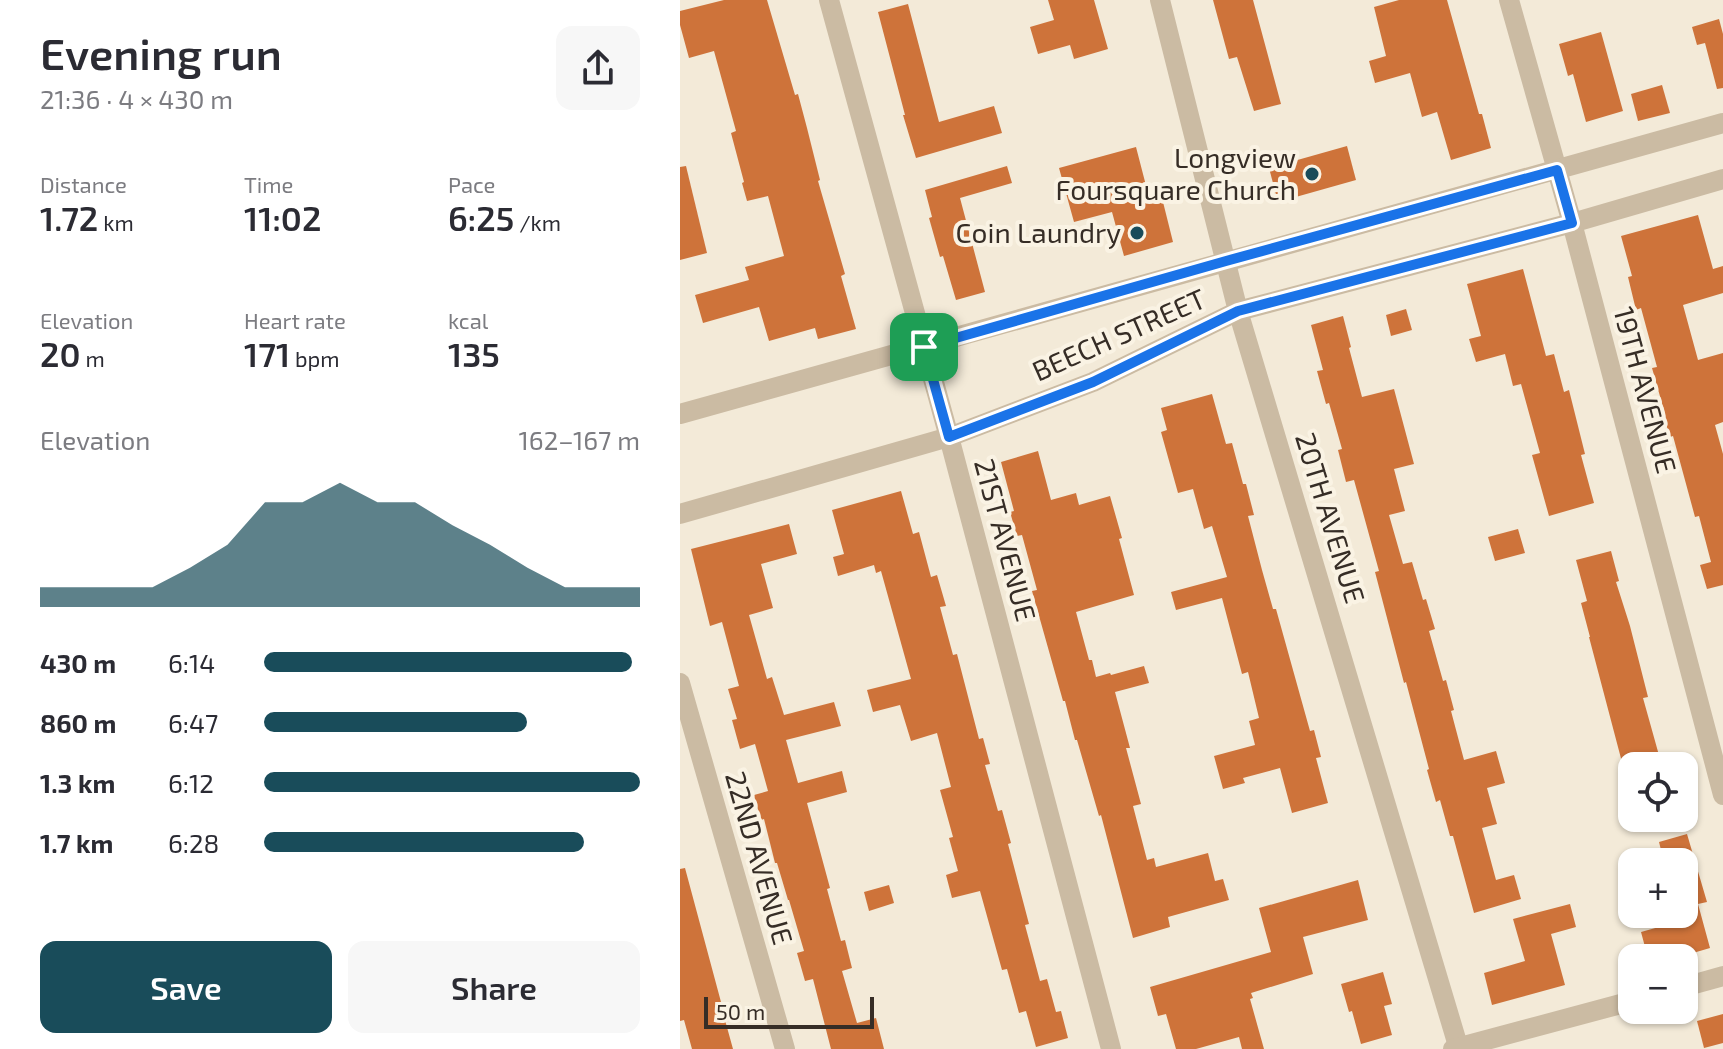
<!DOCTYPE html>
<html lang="en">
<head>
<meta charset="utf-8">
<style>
  body { margin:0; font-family:"Exo 2",sans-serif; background:#f7f7f7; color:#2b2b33; height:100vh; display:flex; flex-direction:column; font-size:30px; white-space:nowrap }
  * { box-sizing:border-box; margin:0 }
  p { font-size:26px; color:#7c7c81 }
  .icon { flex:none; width:44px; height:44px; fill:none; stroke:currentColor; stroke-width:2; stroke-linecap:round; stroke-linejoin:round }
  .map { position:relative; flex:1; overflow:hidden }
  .drawer { display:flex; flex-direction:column; background:#fff; width:680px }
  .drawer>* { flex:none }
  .tools { position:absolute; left:938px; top:752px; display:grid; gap:16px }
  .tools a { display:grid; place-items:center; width:80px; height:80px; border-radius:16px; background:#fff; box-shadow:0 2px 6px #0004; font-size:40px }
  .scale { position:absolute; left:24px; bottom:20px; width:170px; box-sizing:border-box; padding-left:8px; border:4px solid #362d26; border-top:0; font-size:22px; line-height:28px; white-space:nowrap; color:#362d26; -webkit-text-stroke:6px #faf3e4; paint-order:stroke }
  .pin { position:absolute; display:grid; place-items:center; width:68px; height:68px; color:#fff; margin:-34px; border-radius:16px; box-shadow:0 4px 12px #0006 }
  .round { display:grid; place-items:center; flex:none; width:84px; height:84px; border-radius:16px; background:#f7f7f7 }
  .headline { display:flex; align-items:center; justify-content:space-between; height:136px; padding:0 40px }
  h1 { font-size:44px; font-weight:600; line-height:60px }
  .stats { display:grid; grid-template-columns:repeat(3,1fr); gap:12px; height:136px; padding:8px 40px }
  .stats div { display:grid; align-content:center }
  .stats b { font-size:34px; font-weight:600 }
  .stats small { font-size:22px; font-weight:400 }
  .stats p { font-size:22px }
  .chart { height:224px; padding:16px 40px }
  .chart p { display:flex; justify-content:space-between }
  .chart svg { width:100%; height:144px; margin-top:8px; fill:#194c5a; opacity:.7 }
  .cta { display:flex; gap:16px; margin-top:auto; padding:16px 40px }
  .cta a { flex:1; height:92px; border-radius:16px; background:#194c5a; color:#fff; font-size:32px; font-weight:600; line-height:92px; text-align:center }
  .cta a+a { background:#f7f7f7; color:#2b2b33 }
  ul { padding:0 40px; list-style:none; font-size:26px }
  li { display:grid; grid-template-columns:128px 96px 1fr; align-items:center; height:60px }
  li i { height:20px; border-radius:10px; background:#194c5a }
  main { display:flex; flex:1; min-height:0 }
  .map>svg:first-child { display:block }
  .building { fill:#ce733a }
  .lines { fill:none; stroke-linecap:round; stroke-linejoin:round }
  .minor { stroke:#cbbba3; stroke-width:20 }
  .route-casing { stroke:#fff; stroke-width:16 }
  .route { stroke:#1a73e8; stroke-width:10 }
  .poi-dot { fill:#194c5a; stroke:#faf3e4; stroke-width:3 }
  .labels { text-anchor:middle; stroke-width:8; stroke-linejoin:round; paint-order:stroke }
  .poi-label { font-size:28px; fill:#362d26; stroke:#faf3e4; text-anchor:end }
  .street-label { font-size:28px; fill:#362d26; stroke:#faf3e4 }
</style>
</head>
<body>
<main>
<section class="drawer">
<div class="headline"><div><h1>Evening run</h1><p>21:36 · 4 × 430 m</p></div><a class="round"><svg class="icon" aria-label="share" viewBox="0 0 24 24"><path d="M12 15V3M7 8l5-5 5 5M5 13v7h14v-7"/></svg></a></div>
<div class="stats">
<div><p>Distance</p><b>1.72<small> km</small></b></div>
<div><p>Time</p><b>11:02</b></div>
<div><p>Pace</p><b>6:25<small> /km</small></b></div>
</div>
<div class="stats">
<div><p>Elevation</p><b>20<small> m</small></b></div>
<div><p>Heart rate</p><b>171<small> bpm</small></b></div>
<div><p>kcal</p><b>135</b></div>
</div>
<div class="chart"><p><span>Elevation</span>162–167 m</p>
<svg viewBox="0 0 160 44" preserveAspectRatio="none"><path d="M0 44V38L10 38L20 38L30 38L40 32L50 25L60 12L70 12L80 6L90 12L100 12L110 19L120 25L130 32L140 38L150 38L160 38V44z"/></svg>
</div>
<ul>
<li><b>430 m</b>6:14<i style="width:98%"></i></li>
<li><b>860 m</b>6:47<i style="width:70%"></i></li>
<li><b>1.3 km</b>6:12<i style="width:100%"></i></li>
<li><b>1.7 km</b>6:28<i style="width:85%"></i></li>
</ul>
<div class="cta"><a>Save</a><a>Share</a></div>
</section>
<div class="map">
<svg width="1043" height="1049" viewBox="0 0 1043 1049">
  <rect width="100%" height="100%" fill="#f3ead8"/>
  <g class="building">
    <polygon points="44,0 87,0 115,95 118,94 127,128 140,180 138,181 165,274 161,276 176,329 138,339 135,328 89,341 79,307 23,323 15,295 69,280 65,267 104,256 88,196 67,201 62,183 64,182 51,133 56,131 34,51 9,58 0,25 0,11"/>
    <polygon points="368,0 414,0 428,49 394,59 390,45 358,54 350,27 374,20"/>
    <polygon points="533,0 573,0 601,104 574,111 557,57 549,59"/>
    <polygon points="719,0 767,0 799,114 802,114 811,148 771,160 757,112 742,117 730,73 695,83 689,61 706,56 694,7"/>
    <polygon points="228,4 259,122 314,106 322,133 236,158 223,115 225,115 198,12"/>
    <polygon points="1039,19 1043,34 1043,88 1037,89 1025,43 1017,45 1012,27"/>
    <polygon points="921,32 943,111 906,122 893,74 888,76 879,44"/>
    <polygon points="982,85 990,113 958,121 951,94"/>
    <polygon points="667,146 676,180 598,202 589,168"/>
    <polygon points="456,147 470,201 482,198 493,242 444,256 432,212 394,222 379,168"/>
    <polygon points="6,166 27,253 0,260 0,167"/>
    <polygon points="327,166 332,183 280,198 305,292 276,300 263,256 260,257 249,218 252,217 245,190"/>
    <polygon points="1018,215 1033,269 1043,266 1043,293 1003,305 1018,360 1043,353 1043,422 1035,425 1043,454 1043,585 1027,589 1020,565 1031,562 1019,516 1015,517 993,436 990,437 983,414 985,414 972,368 977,367 961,308 956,310 948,277 952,276 941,236"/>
    <polygon points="843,269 866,356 874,354 884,392 889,390 905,454 901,455 914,503 869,516 852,455 860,453 841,384 833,386 825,354 796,362 789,339 801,336 787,284"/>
    <polygon points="726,309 732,330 711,336 706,315"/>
    <polygon points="663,316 671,347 669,348 682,397 714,389 734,464 714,469 725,511 709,515 723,564 732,562 743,600 746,599 755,629 749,631 763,681 766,680 774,710 771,711 784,760 816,751 825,783 807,788 817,824 802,828 816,880 834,875 841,899 794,913 773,836 770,836 760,800 756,802 747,770 749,769 726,682 724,683 695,572 699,571 674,480 666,482 658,450 662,449 649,403 646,404 637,371 643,370 631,325"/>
    <polygon points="532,394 546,444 552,443 563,484 566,484 574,515 568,516 582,570 593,609 596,609 630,731 634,730 641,757 636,758 648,803 612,813 600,768 563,778 565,783 543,789 534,756 575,745 569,721 579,718 568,672 562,674 542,598 496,610 491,592 547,577 532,526 524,529 513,489 498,493 481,432 487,430 481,408"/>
    <polygon points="358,451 371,500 396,493 399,505 430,496 442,538 439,539 454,595 396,612 409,660 412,660 416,677 430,673 431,675 464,666 469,683 435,692 450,748 446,748 461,804 453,806 467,860 474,858 476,867 528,853 535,881 543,879 549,900 488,917 490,927 453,938 421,815 419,816 397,740 395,740 385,701 383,701 352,591 357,590 342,535 337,536 330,512 334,511 321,462"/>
    <polygon points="221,491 233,534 239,532 251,577 257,575 266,606 260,607 273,655 277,654 299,739 303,738 310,764 305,765 318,811 322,810 331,843 328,844 349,924 345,925 360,981 367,979 376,1012 381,1011 388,1038 356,1047 346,1011 339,1013 327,969 322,970 300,891 272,898 266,875 278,871 269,838 273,837 260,790 271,787 257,733 231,741 220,705 193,712 187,690 231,679 201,571 196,573 194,565 158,576 153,557 164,554 152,510"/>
    <polygon points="109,524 117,554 81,564 93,608 69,615 87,679 92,677 104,715 154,702 161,726 106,740 118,783 162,771 167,792 127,803 150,888 147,889 161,941 165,940 172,968 162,971 177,1023 196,1018 204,1049 151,1049 133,979 125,981 117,953 124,951 109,900 108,900 97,863 95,863 84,819 81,820 74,795 88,791 75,744 60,749 52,720 57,719 48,689 59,686 42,622 30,626 11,549"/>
    <polygon points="838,529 845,553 815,561 808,537"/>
    <polygon points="931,551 939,581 936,582 950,626 968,697 963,698 982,766 943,766 909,637 910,637 901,603 907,601 896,560"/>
    <polygon points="1007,834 1027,902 1018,904 1030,948 996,958 968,958 961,932 1004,920 1004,862 984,862 979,842"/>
    <polygon points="5,868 41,1002 40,1002 53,1049 12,1049 4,1020 0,1021 0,869"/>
    <polygon points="678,880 688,920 623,937 633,974 571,993 573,998 570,999 584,1049 562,1049 559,1037 516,1049 496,1049 486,1014 478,1016 470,987 591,952 579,908"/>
    <polygon points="209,885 214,903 189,911 184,892"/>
    <polygon points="890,904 896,927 871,934 885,985 812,1005 804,973 845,961 833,919"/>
    <polygon points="703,972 712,1004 704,1006 712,1035 681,1044 672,1011 669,1012 661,984"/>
    <polygon points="1043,1014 1043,1043 1024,1048 1017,1021"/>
  </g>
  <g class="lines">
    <g class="minor">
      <polyline points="149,0 269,437 431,1049"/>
      <polyline points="480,0 558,311 779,1049"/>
      <polyline points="829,0 892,223 1043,795"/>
      <polyline points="0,414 1043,123"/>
      <polyline points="0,514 269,437 413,382 558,311 892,223 1043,179"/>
      <polyline points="0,683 105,1049"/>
      <polyline points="1004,987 1043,976"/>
      <polyline points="773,1049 952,1001"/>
    </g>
  </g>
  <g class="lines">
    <g class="route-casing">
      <polygon id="route" points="877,170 892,223 558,311 413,382 269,437 244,347 546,261"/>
    </g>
    <use href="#route" class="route"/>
  </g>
  <g class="poi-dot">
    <circle cx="632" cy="174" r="8"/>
    <circle cx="457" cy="233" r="8"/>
  </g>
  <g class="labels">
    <g class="poi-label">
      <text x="616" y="168">Longview<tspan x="616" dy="32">Foursquare Church</tspan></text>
      <text x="441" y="243">Coin Laundry</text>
    </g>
    <g class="street-label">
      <text transform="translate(439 335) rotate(-24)" y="10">BEECH STREET</text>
      <text transform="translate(965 390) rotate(75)" y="10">19TH AVENUE</text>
      <text transform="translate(650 518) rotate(73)" y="10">20TH AVENUE</text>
      <text transform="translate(325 540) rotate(75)" y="10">21ST AVENUE</text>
      <text transform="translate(79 858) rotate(74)" y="10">22ND AVENUE</text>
    </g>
  </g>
</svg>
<div class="tools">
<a><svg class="icon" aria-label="locate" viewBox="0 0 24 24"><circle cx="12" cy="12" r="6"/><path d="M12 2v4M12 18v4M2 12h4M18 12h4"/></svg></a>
<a>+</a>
<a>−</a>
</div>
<div class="scale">50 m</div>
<div class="pin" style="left:244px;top:347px;background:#1e9e55"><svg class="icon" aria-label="arrive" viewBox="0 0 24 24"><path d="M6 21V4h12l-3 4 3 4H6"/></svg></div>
</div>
</main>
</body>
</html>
